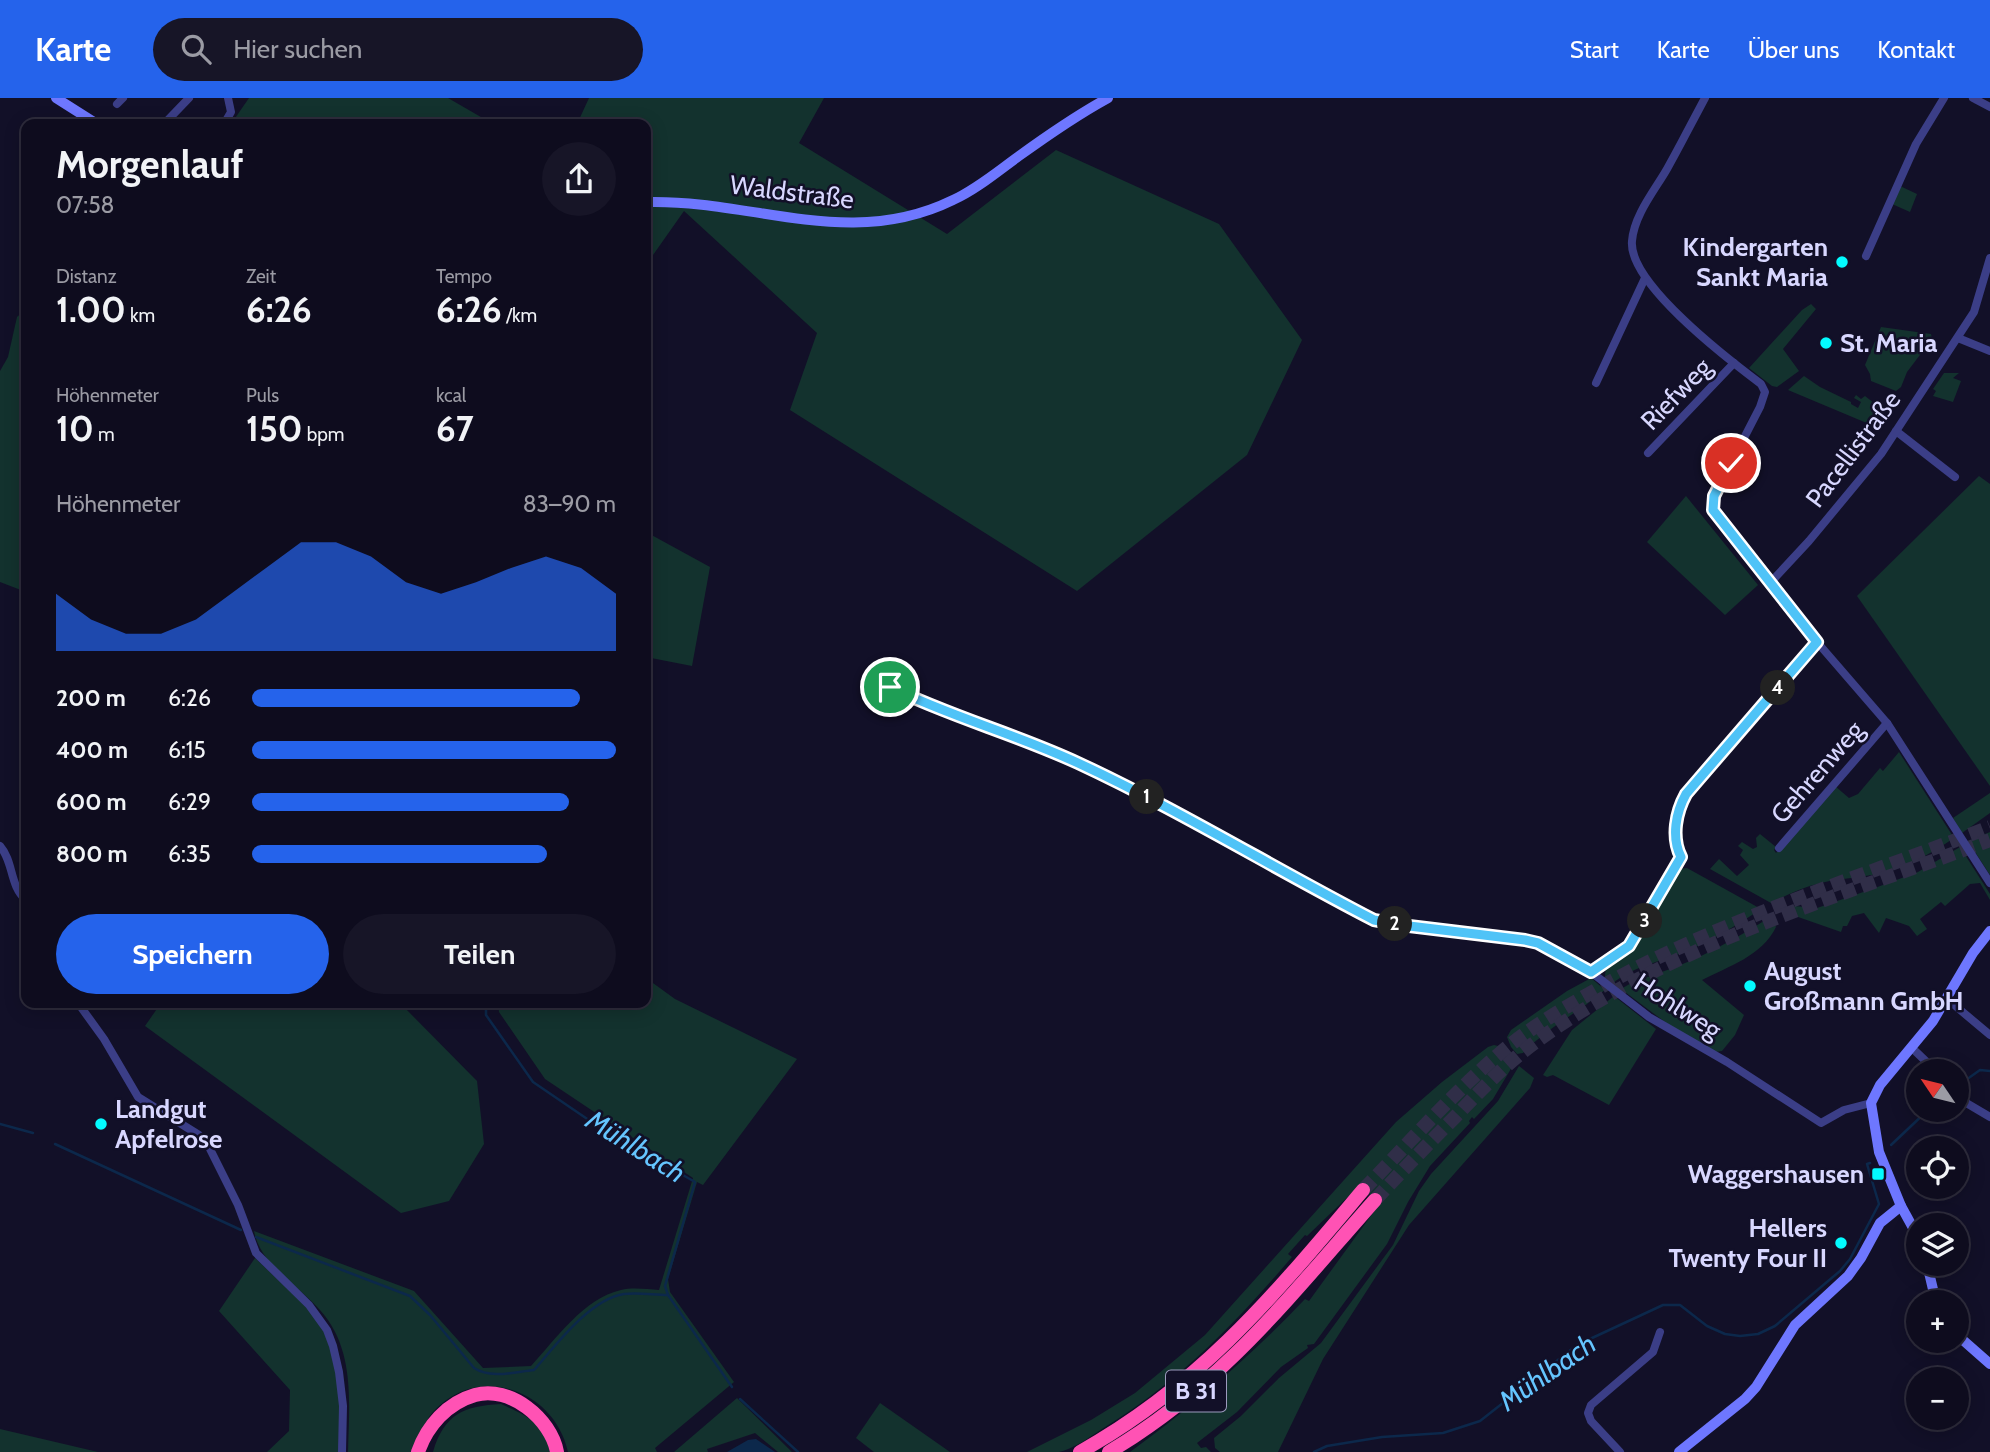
<!DOCTYPE html>
<html lang="de">
<head>
<meta charset="utf-8">
<style>
  body { margin:0; font-family:Cabin,sans-serif; background:#171527; color:#f1f3f6; height:100vh; display:flex; flex-direction:column; font-size:26px; white-space:nowrap }
  * { box-sizing:border-box; margin:0 }
  p { font-size:23px; color:#9b9ba4 }
  .icon { flex:none; width:38px; height:38px; fill:none; stroke:currentColor; stroke-width:2; stroke-linecap:round; stroke-linejoin:round }
  .map { position:relative; flex:1; overflow:hidden }
  .drawer { position:absolute; left:21px; top:21px; width:630px; height:889px; display:flex; flex-direction:column; background:#0e0c1e; border-radius:14px; box-shadow:0 4px 18px #0003,0 0 0 2px #2e2c3c }
  .drawer>* { flex:none }
  .needle { width:46px; rotate:305deg }
  .tools { position:absolute; left:1906px; top:961px; display:grid; gap:14px }
  .tools a { display:grid; place-items:center; width:63px; height:63px; border-radius:50%; background:#0e0c1e; box-shadow:0 4px 18px #0003,0 0 0 2px #2e2c3c; font-size:35px }
  .pin { position:absolute; display:grid; place-items:center; width:60px; height:60px; color:#fff; margin:-30px; border:4px solid #fff; border-radius:50%; box-shadow:0 2px 7px #0007 }
  .km { position:absolute; width:35px; height:35px; margin:-18px; border-radius:50%; background:#222; color:#fff; font-size:19px; line-height:35px; text-align:center }
  .round { display:grid; place-items:center; flex:none; width:74px; height:74px; border-radius:37px; background:#171527 }
  .headline { display:flex; align-items:center; justify-content:space-between; height:119px; padding:0 35px }
  h1 { font-size:38px; font-weight:800; line-height:52px }
  .metrics { display:grid; grid-template-columns:repeat(3,1fr); gap:10px; height:119px; padding:7px 35px }
  .metrics div { display:grid; align-content:center }
  .metrics b { font-size:35px; font-weight:800 }
  .metrics small { font-size:19px; font-weight:400 }
  .metrics p { font-size:19px }
  .chart { height:196px; padding:14px 35px }
  .chart p { display:flex; justify-content:space-between }
  .chart svg { width:100%; height:126px; margin-top:7px; fill:#2563eb; opacity:.7 }
  .cta { display:flex; gap:14px; margin-top:auto; padding:14px 35px }
  .cta a { flex:1; height:80px; border-radius:42px; background:#2563eb; color:#fff; font-size:28px; font-weight:800; line-height:80px; text-align:center }
  .cta a+a { background:#171527; color:#f1f3f6 }
  ul { padding:0 35px; list-style:none; font-size:23px }
  li { display:grid; grid-template-columns:112px 84px 1fr; align-items:center; height:52px }
  li i { height:18px; border-radius:9px; background:#2563eb }
  header { display:flex; align-items:center; gap:42px; box-sizing:border-box; height:98px; padding:0 35px; background:#2563eb; color:#fff }
  header strong { font-size:33px }
  nav { display:flex; gap:38px; margin-inline-start:auto; font-size:24px }
  .search { width:490px; height:63px; background:#171527; display:flex; align-items:center; gap:18px; box-sizing:border-box; padding:0 24px; border-radius:38px; color:#9b9ba4; font-size:26px }
  .map>svg:first-child { display:block }
  .green { fill:#13322e }
  .water { fill:#0c284b }
  .lines { fill:none; stroke-linecap:round; stroke-linejoin:round }
  .stream { stroke:#0c284b; stroke-width:2.5 }
  .highway-tunnel { stroke:#302e48; stroke-width:14; stroke-dasharray:14 7; stroke-linecap:butt }
  .street { stroke:#3b3e87; stroke-width:8 }
  .secondary { stroke:#6e77ff; stroke-width:10 }
  .highway { stroke:#ff52b4; stroke-width:14 }
  .route-casing { stroke:#fff; stroke-width:14 }
  .route { stroke:#4fc3f7; stroke-width:9 }
  .poi-dot { fill:#03fbff; stroke:#121028; stroke-width:2.5 }
  .labels { text-anchor:middle; stroke-width:5; stroke-linejoin:round; paint-order:stroke }
  .shield { fill:#121028; stroke:#9d9bbe; stroke-width:2 }
  .shield-label { font-size:24px; font-weight:bold; fill:#d8d7ff }
  .street-label { font-size:26px; fill:#d8d7ff; stroke:#121028 }
  .poi-label { font-size:26px; font-weight:bold; fill:#d8d7ff; stroke:#121028; text-anchor:end }
  .water-label { font-size:28px; font-style:italic; fill:#65c5ff; stroke:#121028 }
</style>
</head>
<body>
<header>
<strong>Karte</strong>
<div class="search"><svg class="icon" aria-label="search" viewBox="0 0 24 24"><circle cx="10" cy="10" r="6"/><path d="M15 15l6 6"/></svg>Hier suchen</div>
<nav><a>Start</a><a>Karte</a><a>Über uns</a><a>Kontakt</a></nav>
</header>
<div class="map">
<svg width="1990" height="1354" viewBox="0 0 1990 1354">
  <rect width="100%" height="100%" fill="#121028"/>
  <g class="green">
    <polygon points="249,0 448,0 493,26 231,26"/>
    <polygon points="589,0 824,0 799,45 947,136 1056,52 1219,126 1302,242 1247,357 1077,493 790,312 817,235 684,113 646,167 646,26 577,26"/>
    <polygon points="1900,88 1917,96 1910,114 1892,106"/>
    <polygon points="1811,206 1816,211 1783,251 1799,273 1777,289 1772,288 1749,270 1802,212"/>
    <polygon points="26,211 26,494 0,484 0,273 8,259 17,219"/>
    <polygon points="1881,229 1931,236 1932,241 1907,274 1901,289 1896,293 1871,283 1870,276 1865,267"/>
    <polygon points="1944,275 1959,275 1953,280 1961,283 1953,304 1933,298 1936,293 1933,291"/>
    <polygon points="1804,278 1820,289 1851,304 1851,306 1858,310 1861,304 1854,300 1856,297 1861,301 1865,298 1879,309 1869,326 1788,292"/>
    <polygon points="1979,378 1990,386 1990,688 1857,498"/>
    <polygon points="1686,398 1758,487 1725,517 1647,444"/>
    <polygon points="646,434 710,469 692,568 646,559"/>
    <path d="M1899,654l55,86c-23,16 -46,28 -74,35 -19,5 -39,5 -59,10 -18,4 -34,12 -50,20l-61,-34 9,-10 18,17 12,-11 -9,-10 3,-5 -5,-4 4,-4 11,7 4,-2 -1,-9 4,-4 16,13 -2,3 2,3 59,-67 14,12 9,-4 22,-26 3,3z"/>
    <polygon points="1990,695 1990,715 1962,735 1953,720"/>
    <polygon points="1990,734 1990,777 1968,743"/>
    <polygon points="1960,749 1990,796 1990,802 1980,785 1970,786 1945,808 1941,804 1920,821 1927,831 1917,838 1909,828 1886,820 1879,835 1864,815 1852,818 1847,828 1843,828 1841,834 1781,813 1794,808 1817,810 1872,791 1918,774"/>
    <path d="M1687,770l74,41c-24,16 -47,31 -73,41 -26,12 -53,15 -76,34l-7,-8 1,-10 26,-19 42,-73 5,-5z"/>
    <path d="M1772,818l4,11c-14,29 -47,39 -74,53l42,35 -9,20 -13,16 -7,1 -46,-27 -48,-36 19,-11 19,-3v-2c41,-14 76,-34 113,-57z"/>
    <path d="M646,880l29,21 122,60 -94,126 -6,-3 -29,97 2,13 64,90 -79,66 2,4h-89c-14,-65 -96,-91 -139,-35 -7,11 -11,23 -15,35h-66c1,-46 7,-97 -23,-136 -21,-28 -64,-48 -71,-85l160,60 69,77 48,-2c25,-27 53,-68 90,-76 11,-3 26,-1 38,0l34,-112 -148,-99 -46,-67 -1,-9h148z"/>
    <path d="M1591,880l14,12c-26,22 -58,38 -82,63l-6,1 -6,-7 -4,-10 4,-7 56,-39z"/>
    <polygon points="1614,898 1656,931 1609,1007 1553,977 1547,979 1543,977 1572,932"/>
    <polygon points="161,905 400,905 477,983 484,1046 449,1103 401,1115 145,928"/>
    <path d="M1494,947l8,2 13,15 -22,37 -19,20 -2,-2 -3,4 1,2 -40,43 -22,36 -21,42 -73,100 -7,1 1,3 -27,19 -44,45 -40,31 4,5 5,-1 5,5h-81c63,-46 121,-96 175,-153l4,2 69,-95 -8,-12 -13,-6 -50,48 -2,-1 -17,19 4,3c-58,68 -113,125 -190,172 -12,8 -29,20 -43,23 -10,0 -22,0 -32,0l64,-32 44,-27 70,-58 191,-213 46,-40 46,-35z"/>
    <polygon points="1519,968 1534,980 1530,990 1409,1127 1323,1261 1278,1354 1220,1354 1215,1350 1214,1340 1241,1318 1279,1280 1321,1245 1393,1147 1419,1093 1431,1076 1498,1003"/>
    <polygon points="255,1160 312,1214 323,1231 340,1277 341,1354 267,1354 289,1333 290,1292 219,1213"/>
    <polygon points="737,1300 792,1354 778,1354 755,1335 707,1351 708,1354 674,1354"/>
    <polygon points="880,1305 950,1354 874,1354 856,1340"/>
    <path d="M501,1306c26,12 43,18 49,48h-117c11,-38 31,-46 68,-48z"/>
    <polygon points="0,1331 98,1354 0,1354"/>
  </g>
  <polygon class="water" points="756,1341 775,1354 727,1354 748,1342"/>
  <g class="lines">
    <g class="stream">
      <polyline points="486,905 486,917 533,984 599,1029 695,1084 665,1188 668,1197 732,1289"/>
      <polyline points="1956,989 1980,972 1990,973"/>
      <polyline points="0,1026 33,1035"/>
      <polyline points="55,1046 241,1132"/>
      <polyline points="1891,1047 1928,1012"/>
      <path d="M256,1139l154,59 20,19 44,53c17,11 40,4 60,2 22,-25 56,-71 90,-76 14,-2 30,1 44,1"/>
      <polyline points="740,1301 798,1354"/>
      <polyline points="1314,1354 1327,1348 1382,1339 1443,1335 1480,1323 1577,1247 1663,1207 1680,1207 1707,1228 1725,1236 1740,1238 1758,1236 1775,1228 1840,1173 1850,1161 1879,1106 1867,1066 1870,1065"/>
    </g>
    <g class="highway-tunnel">
      <path d="M1363,1092c47,-48 95,-103 147,-145 30,-24 65,-43 98,-62 121,-66 254,-106 382,-156"/>
      <path d="M1375,1102c26,-28 53,-56 80,-83 21,-22 42,-44 65,-63 130,-103 316,-156 470,-214"/>
    </g>
    <g class="street">
      <path d="M1705,0c-13,24 -25,48 -38,71 -12,21 -33,46 -35,72 -4,42 97,119 129,143l4,8 -5,15 -46,89 -1,14 104,132 70,81 103,160"/>
      <polyline points="1973,0 1990,9"/>
      <polyline points="117,6 123,0"/>
      <polyline points="164,26 189,0"/>
      <polyline points="224,26 231,14 228,0"/>
      <polyline points="1866,158 1916,46 1944,0"/>
      <polyline points="1958,240 1990,253"/>
      <polyline points="1596,285 1645,180"/>
      <polyline points="1896,333 1955,379"/>
      <polyline points="1648,355 1734,265"/>
      <polyline points="1771,484 1809,443 1881,356 1974,214 1990,160"/>
      <path d="M890,589c61,30 126,47 188,76 101,47 197,106 296,157l27,5 108,11 29,7 53,29 58,45 78,45 94,61 23,-13 27,-7"/>
      <path d="M0,748c14,16 9,39 26,54"/>
      <polyline points="1779,750 1887,625"/>
      <path d="M1591,874l38,-26 52,-89c-10,-20 -5,-45 5,-63l131,-152"/>
      <polyline points="1946,900 1990,937"/>
      <polyline points="78,905 104,941 138,999 199,1037 209,1049 238,1107 256,1155 309,1207 327,1232 333,1248 339,1274 343,1308 342,1354"/>
      <polyline points="1911,949 1936,973"/>
      <polyline points="1956,994 1968,1006 1990,1019"/>
      <polyline points="1620,1354 1591,1323 1588,1315 1591,1307 1653,1254 1660,1234"/>
    </g>
    <g class="secondary">
      <polyline points="56,0 97,26"/>
      <path d="M646,104c107,-3 203,49 307,-2 24,-11 45,-29 66,-44 29,-21 58,-41 89,-58"/>
      <polyline points="1918,1139 1901,1108 1879,1054 1871,1005 1880,987 1933,923 1973,855 1990,833"/>
      <polyline points="1927,1166 1936,1204"/>
      <polyline points="1956,1236 1990,1266"/>
      <polyline points="1679,1354 1745,1301 1756,1289 1795,1227 1848,1178 1861,1160 1880,1125 1901,1108"/>
    </g>
    <g class="highway">
      <path d="M418,1354c9,-26 29,-49 57,-57 35,-10 76,24 82,57"/>
      <path d="M1080,1354c122,-68 195,-158 283,-262"/>
      <path d="M1109,1354c113,-67 180,-155 266,-252"/>
    </g>
  </g>
  <g class="lines">
    <g class="route-casing">
      <path id="route" d="M890,589c61,30 126,47 188,76 101,47 197,106 296,157l27,5 124,15 13,3 53,29 38,-26 52,-89c-10,-20 -5,-45 5,-63l131,-152 -104,-132 1,-14 17,-33"/>
    </g>
    <use href="#route" class="route"/>
  </g>
  <g class="poi-dot">
    <circle cx="1842" cy="164" r="7"/>
    <circle cx="1826" cy="245" r="7"/>
    <circle cx="1750" cy="888" r="7"/>
    <circle cx="101" cy="1026" r="7"/>
    <rect x="1871" y="1069" width="14" height="14" rx="3.5"/>
    <circle cx="1841" cy="1145" r="7"/>
  </g>
  <g class="labels">
    <rect class="shield" x="1166" y="1272.5" width="60" height="41" rx="5"/>
    <g class="shield-label">
      <text x="1196" y="1301">B 31</text>
    </g>
    <g class="street-label">
      <text transform="translate(792 94) rotate(7)" y="9">Waldstraße</text>
      <text transform="translate(1676 296) rotate(-46)" y="9">Riefweg</text>
      <text transform="translate(1853 351) rotate(-53)" y="9">Pacellistraße</text>
      <text transform="translate(1817 674) rotate(-49)" y="9">Gehrenweg</text>
      <text transform="translate(1678 908) rotate(33)" y="9">Hohlweg</text>
    </g>
    <g class="poi-label">
      <text x="1828" y="158">Kindergarten<tspan x="1828" dy="30">Sankt Maria</tspan></text>
      <text x="1840" y="254" text-anchor="start">St. Maria</text>
      <text x="1764" y="882" text-anchor="start">August<tspan x="1764" dy="30">Großmann GmbH</tspan></text>
      <text x="115" y="1020" text-anchor="start">Landgut<tspan x="115" dy="30">Apfelrose</tspan></text>
      <text x="1864" y="1085">Waggershausen</text>
      <text x="1827" y="1139">Hellers<tspan x="1827" dy="30">Twenty Four II</tspan></text>
    </g>
    <g class="water-label">
      <text transform="translate(636 1048) rotate(32)" y="10">Mühlbach</text>
      <text transform="translate(1547 1274) rotate(-35)" y="10">Mühlbach</text>
    </g>
  </g>
</svg>
<div class="tools">
<a><svg class="needle" viewBox="-14 -14 28 28"><path d="M0-13l5 13h-10z" fill="#e53935"/><path d="M0 13l5-13h-10z" fill="#9b9ba4"/></svg></a>
<a><svg class="icon" aria-label="locate" viewBox="0 0 24 24"><circle cx="12" cy="12" r="6"/><path d="M12 2v4M12 18v4M2 12h4M18 12h4"/></svg></a>
<a><svg class="icon" aria-label="layers" viewBox="0 0 24 24"><path d="M12 4l9 5-9 5-9-5zM3 14l9 5 9-5"/></svg></a>
<a>+</a>
<a>−</a>
</div>
<div class="pin" style="left:890px;top:589px;background:#1e9e55"><svg class="icon" aria-label="arrive" viewBox="0 0 24 24"><path d="M6 21V4h12l-3 4 3 4H6"/></svg></div>
<div class="pin" style="left:1731px;top:365px;background:#d93025"><svg class="icon" aria-label="check" viewBox="0 0 24 24"><path d="M5 12l5 5 9-10"/></svg></div>
<b class="km" style="left:1147px;top:699px">1</b>
<b class="km" style="left:1395px;top:826px">2</b>
<b class="km" style="left:1645px;top:823px">3</b>
<b class="km" style="left:1778px;top:590px">4</b>
<section class="drawer">
<div class="headline"><div><h1>Morgenlauf</h1><p>07:58</p></div><a class="round"><svg class="icon" aria-label="share" viewBox="0 0 24 24"><path d="M12 15V3M7 8l5-5 5 5M5 13v7h14v-7"/></svg></a></div>
<div class="metrics">
<div><p>Distanz</p><b>1.00<small> km</small></b></div>
<div><p>Zeit</p><b>6:26</b></div>
<div><p>Tempo</p><b>6:26<small> /km</small></b></div>
</div>
<div class="metrics">
<div><p>Höhenmeter</p><b>10<small> m</small></b></div>
<div><p>Puls</p><b>150<small> bpm</small></b></div>
<div><p>kcal</p><b>67</b></div>
</div>
<div class="chart"><p><span>Höhenmeter</span>83–90 m</p>
<svg viewBox="0 0 160 44" preserveAspectRatio="none"><path d="M0 44V24L10 33L20 38L30 38L40 33L50 24L60 15L70 6L80 6L90 11L100 20L110 24L120 20L130 15L140 11L150 15L160 24V44z"/></svg>
</div>
<ul>
<li><b>200 m</b>6:26<i style="width:90%"></i></li>
<li><b>400 m</b>6:15<i style="width:100%"></i></li>
<li><b>600 m</b>6:29<i style="width:87%"></i></li>
<li><b>800 m</b>6:35<i style="width:81%"></i></li>
</ul>
<div class="cta"><a>Speichern</a><a>Teilen</a></div>
</section>
</div>
</body>
</html>
